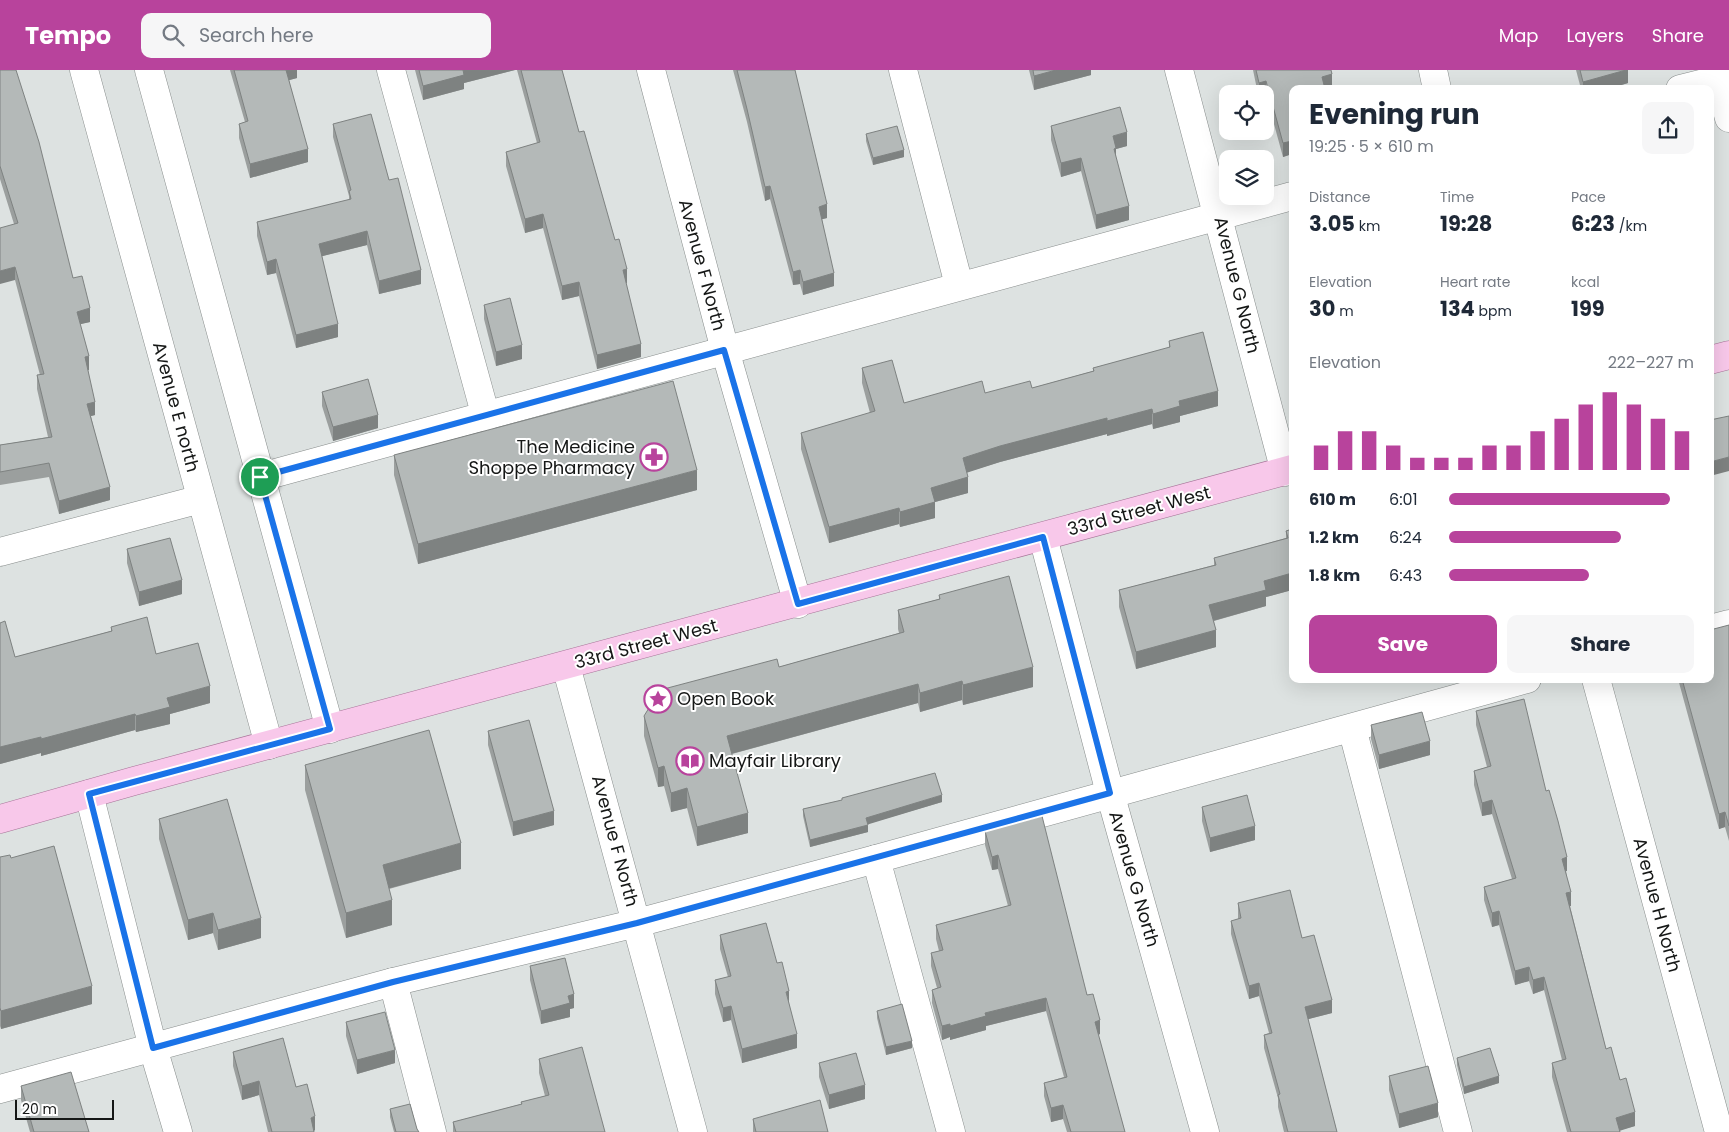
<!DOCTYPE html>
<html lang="en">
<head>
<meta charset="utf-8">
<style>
  body { margin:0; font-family:Poppins,sans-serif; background:#f6f6f7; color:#1f2937; height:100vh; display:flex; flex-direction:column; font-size:19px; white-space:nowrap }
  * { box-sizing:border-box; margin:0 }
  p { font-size:16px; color:#747a83 }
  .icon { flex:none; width:28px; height:28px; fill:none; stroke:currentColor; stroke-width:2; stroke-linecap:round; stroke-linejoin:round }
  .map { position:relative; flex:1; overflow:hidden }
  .side { position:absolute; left:1289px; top:15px; width:425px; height:598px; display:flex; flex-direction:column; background:#fff; border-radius:10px; box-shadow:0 5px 20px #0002 }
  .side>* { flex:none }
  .buttons { position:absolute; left:1219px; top:15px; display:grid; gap:10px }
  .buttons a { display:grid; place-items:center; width:55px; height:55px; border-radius:10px; background:#fff; box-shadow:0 5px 20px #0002; font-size:25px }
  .scale { position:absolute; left:15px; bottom:12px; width:99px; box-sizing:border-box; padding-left:5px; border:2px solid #151716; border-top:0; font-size:14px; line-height:18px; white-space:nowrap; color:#151716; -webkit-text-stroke:4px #fff; paint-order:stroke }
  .pin { position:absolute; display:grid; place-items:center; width:42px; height:42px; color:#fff; margin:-21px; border:2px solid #fff; border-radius:50%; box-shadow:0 1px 5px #0007 }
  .round { display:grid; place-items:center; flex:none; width:52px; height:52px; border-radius:10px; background:#f6f6f7 }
  .overview { display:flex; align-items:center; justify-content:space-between; height:85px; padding:0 20px }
  h1 { font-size:28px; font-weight:700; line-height:38px }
  .stats { display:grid; grid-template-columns:repeat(3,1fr); gap:8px; height:85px; padding:5px 20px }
  .stats div { display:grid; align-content:center }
  .stats b { font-size:21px; font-weight:700 }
  .stats small { font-size:14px; font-weight:400 }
  .stats p { font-size:14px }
  .chart { height:140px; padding:10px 20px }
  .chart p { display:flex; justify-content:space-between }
  .chart svg { width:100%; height:90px; margin-top:5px; stroke:#b8439c; stroke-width:6 }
  .button { display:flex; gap:10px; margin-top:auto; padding:10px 20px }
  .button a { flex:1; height:58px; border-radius:10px; background:#b8439c; color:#fff; font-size:20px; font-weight:700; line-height:58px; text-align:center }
  .button a+a { background:#f6f6f7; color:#1f2937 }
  ul { padding:0 20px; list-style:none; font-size:16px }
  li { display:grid; grid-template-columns:80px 60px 1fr; align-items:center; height:38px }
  li i { height:12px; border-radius:6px; background:#b8439c }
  header { display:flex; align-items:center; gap:30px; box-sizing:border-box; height:70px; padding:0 25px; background:#b8439c; color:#fff }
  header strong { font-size:24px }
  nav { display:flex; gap:28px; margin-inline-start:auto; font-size:18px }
  .search { width:350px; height:45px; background:#f6f6f7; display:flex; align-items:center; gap:12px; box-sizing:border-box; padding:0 18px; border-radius:10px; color:#747a83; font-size:19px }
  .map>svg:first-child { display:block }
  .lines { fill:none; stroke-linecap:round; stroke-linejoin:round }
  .minor-casing { stroke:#888d8c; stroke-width:29 }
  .major-casing { stroke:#a67397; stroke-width:29 }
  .minor { stroke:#fff; stroke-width:28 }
  .major { stroke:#f8c8ea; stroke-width:28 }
  .wall { fill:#9b9f9e }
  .shaded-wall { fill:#7e8281 }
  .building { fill:#b4b9b8; stroke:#7e8281 }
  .route-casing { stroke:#fff; stroke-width:10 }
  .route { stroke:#1a73e8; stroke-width:6 }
  .labels { text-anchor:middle; stroke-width:4; stroke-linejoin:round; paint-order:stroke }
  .street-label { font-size:18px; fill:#151716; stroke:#fff }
  .poi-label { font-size:18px; fill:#151716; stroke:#fff; text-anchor:start }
</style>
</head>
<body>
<header>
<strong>Tempo</strong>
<div class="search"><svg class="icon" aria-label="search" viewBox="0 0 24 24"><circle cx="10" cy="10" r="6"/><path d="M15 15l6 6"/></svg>Search here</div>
<nav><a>Map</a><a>Layers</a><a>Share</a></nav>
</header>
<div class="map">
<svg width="1729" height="1062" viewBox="0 0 1729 1062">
  <rect width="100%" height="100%" fill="#dde2e1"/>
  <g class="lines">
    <g class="minor-casing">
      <g id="minor">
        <polyline points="84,0 269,675"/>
        <polyline points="149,0 330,659"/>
        <polyline points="391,0 486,347"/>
        <polyline points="651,0 725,280 798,534"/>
        <polyline points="903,0 959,215"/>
        <polyline points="1179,0 1285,402"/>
        <polyline points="1433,0 1437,19"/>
        <polyline points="1716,0 1729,48"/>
        <polyline points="1680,19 1729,7"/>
        <polyline points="261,407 1292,126"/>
        <polyline points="1043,467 1110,723 1205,1062"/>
        <polyline points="0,482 201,429"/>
        <polyline points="1710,559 1729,554"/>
        <polyline points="566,596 693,1062"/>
        <polyline points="1596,609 1719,1062"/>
        <polyline points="1352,658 1458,1062"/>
        <polyline points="89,724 153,978 178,1062"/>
        <polyline points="876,789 951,1062"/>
        <polyline points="393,912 432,1062"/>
        <polyline points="0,1019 393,912 637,853 876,789 1527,609"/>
      </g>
    </g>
    <g class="major-casing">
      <g id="major">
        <polyline points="1710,290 1729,285"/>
        <polyline points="0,749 134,711 1292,399"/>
      </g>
    </g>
    <use href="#minor" class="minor"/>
    <use href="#major" class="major"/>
  </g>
  <g class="wall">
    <polygon points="0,0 73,208 90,252 80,254 89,300 88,300 95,345 91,346 110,430 59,444 49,407 0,415 0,375 48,367 37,319 37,305 40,305 15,210 14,154 0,109"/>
    <polygon points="230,0 297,0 297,8 289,10 308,92 250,108 239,68 239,54 245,52"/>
    <polygon points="415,0 515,0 464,13 464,19 423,30"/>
    <polygon points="517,0 562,0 579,62 627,213 626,213 641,287 597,299 579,226 562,230 543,158 525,163 506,96 506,82 537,73"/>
    <polygon points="733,0 795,0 827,148 822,149 834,216 803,225 800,214 793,215 770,129 765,131 747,52"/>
    <polygon points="1029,0 1091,0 1091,5 1034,20"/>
    <polygon points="1253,0 1331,0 1332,18 1292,19 1292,84 1283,87 1266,25 1265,24 1258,24"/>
    <polygon points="1576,0 1628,0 1628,13 1608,19 1581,19"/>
    <polygon points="333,54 389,110 421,214 379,224 367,175 322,186 338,267 296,278 276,203 267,205 257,166 257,152 349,130 349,126 333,67"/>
    <polygon points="1051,56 1127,76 1116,79 1116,88 1129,150 1096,159 1081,101 1061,107 1051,70"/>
    <polygon points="866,64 904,87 873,95 866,71"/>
    <polygon points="484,235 522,289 496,296 484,249"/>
    <polygon points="1169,271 1218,336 1180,346 1180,352 1153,359 1152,354 1107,366 1107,364 1000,392 967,402 968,423 935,432 935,448 900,457 899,454 829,473 801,379 801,363 870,343 862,313 862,298 904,333 1032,318 1093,301 1093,298 1169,278"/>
    <polygon points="322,322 378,358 333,371 322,336"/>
    <polygon points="394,385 697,420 418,494 394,405"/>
    <polygon points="1292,459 1292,520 1266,527 1266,536 1214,551 1216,577 1136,599 1119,537 1119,520 1214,495 1214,488 1286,468 1286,461"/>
    <polygon points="127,479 182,524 139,536 127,493"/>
    <polygon points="939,525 1033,617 963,635 962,630 920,642 918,633 732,684 748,763 697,776 687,738 671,742 664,716 658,717 644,666 644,646 779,597 899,563 898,559 898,540 939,529"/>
    <polygon points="1729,555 1729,771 1725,757 1719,759 1678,609 1710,609"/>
    <polygon points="111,557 156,584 210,633 170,644 170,654 136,662 135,660 41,686 41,683 0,694 15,587 111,561"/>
    <polygon points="1476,641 1546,721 1567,801 1566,801 1571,836 1570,836 1606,979 1620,1010 1635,1056 1620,1060 1620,1062 1567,1062 1552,1007 1552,993 1562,990 1544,920 1533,924 1529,911 1515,915 1499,855 1492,857 1484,830 1484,817 1512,809 1492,744 1482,746 1474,715 1474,701 1487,697 1476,655"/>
    <polygon points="1371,655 1430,685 1379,699 1371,669"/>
    <polygon points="488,661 554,755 513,766 488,675"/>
    <polygon points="305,695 461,799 389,819 392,855 346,868 305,720"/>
    <polygon points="842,728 942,732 867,754 868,762 810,777 803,746 803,739 842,730"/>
    <polygon points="1202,737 1255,770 1210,782 1202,751"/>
    <polygon points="159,749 261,868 218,880 213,863 188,870 159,769"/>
    <polygon points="985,761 1087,925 1100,964 1098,965 1125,1062 1067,1062 1063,1049 1051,1052 1044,1026 1044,1013 1064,1007 1046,941 986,956 986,960 950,970 950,967 942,970 932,933 932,920 937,918 931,896 931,883 939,881 936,869 936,855 1008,836 998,799 992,800 985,775"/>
    <polygon points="0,787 11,788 92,934 1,959 0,956"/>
    <polygon points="1238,833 1302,868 1332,943 1308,949 1337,1062 1284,1062 1278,1037 1278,1028 1264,978 1264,965 1269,963 1259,926 1249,929 1231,864 1231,851 1238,849"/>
    <polygon points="720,865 777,893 789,934 797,978 742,993 731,950 723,952 715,924 715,910 728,907 720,879"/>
    <polygon points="530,896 574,938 570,939 570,947 541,954 530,910"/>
    <polygon points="877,941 912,978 886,985 877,948"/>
    <polygon points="346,952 395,993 357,1004 346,966"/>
    <polygon points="233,982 296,1017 315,1060 314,1061 314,1062 268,1062 259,1025 242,1030 233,996"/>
    <polygon points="1457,988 1499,1013 1464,1024 1457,995"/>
    <polygon points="539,989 605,1062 453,1062 453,1052 521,1034 521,1032 545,1026 539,1003"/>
    <polygon points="819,993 865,1029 829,1039 819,1007"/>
    <polygon points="1389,1006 1438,1047 1399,1058 1389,1020"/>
    <polygon points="21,1016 89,1062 30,1062 21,1030"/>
    <polygon points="390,1039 417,1059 419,1062 394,1062 390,1047"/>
    <polygon points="753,1049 828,1062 753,1062"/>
  </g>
  <g class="shaded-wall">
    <polygon points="286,0 297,0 297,8 286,11"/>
    <polygon points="463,0 515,0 464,13 464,19 423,30 423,16"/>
    <polygon points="1056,0 1091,0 1091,5 1034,20 1034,6"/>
    <polygon points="1626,0 1628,0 1628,13 1608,19 1583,19 1583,12"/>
    <polygon points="1332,4 1332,18 1322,19 1322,7"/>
    <polygon points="1266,11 1266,25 1265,25 1265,24 1259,24 1259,13"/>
    <polygon points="1127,62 1127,76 1116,79 1116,92 1114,93 1113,66"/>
    <polygon points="1292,71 1292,84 1283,87 1283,73"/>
    <polygon points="308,79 308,92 250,108 250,94"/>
    <polygon points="904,80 904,87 873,95 873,88"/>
    <polygon points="1081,88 1081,101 1061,107 1061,93"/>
    <polygon points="770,116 770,129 765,131 765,117"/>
    <polygon points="827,134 827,148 819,150 819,137"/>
    <polygon points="1129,136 1129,150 1096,159 1096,145"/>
    <polygon points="543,144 543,158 525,163 525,149"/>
    <polygon points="367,161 367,175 319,187 319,174"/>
    <polygon points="276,189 276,203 267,205 267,192"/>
    <polygon points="15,197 15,210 0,214 0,201"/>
    <polygon points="627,199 627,213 623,214 623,200"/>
    <polygon points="421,200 421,214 379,224 379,211"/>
    <polygon points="800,200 800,214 793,215 793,202"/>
    <polygon points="834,203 834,216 803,225 803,212"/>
    <polygon points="579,212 579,226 562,230 562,216"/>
    <polygon points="90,238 90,252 77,255 77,242"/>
    <polygon points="338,254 338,267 296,278 296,265"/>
    <polygon points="641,274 641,287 597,299 597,285"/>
    <polygon points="522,275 522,289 496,296 496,282"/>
    <polygon points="89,286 89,300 85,301 85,287"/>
    <polygon points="1218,321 1218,336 1180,346 1180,352 1153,359 1153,344 1179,331"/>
    <polygon points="95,332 95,345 87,347 87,334"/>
    <polygon points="1152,339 1152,354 1107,366 1107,351"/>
    <polygon points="378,345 378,358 333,371 333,357"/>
    <polygon points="1107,348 1107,364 1000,392 963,404 963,388 1000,376"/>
    <polygon points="1729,387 1729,401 1710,406 1710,392"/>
    <polygon points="697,400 697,420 418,494 418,474"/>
    <polygon points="968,407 968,423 935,432 935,448 900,457 900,442 931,418"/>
    <polygon points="110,417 110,430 59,444 59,431"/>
    <polygon points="899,438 899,454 829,473 829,457"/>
    <polygon points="1292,503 1292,520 1266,527 1266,536 1209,552 1209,535 1264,511"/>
    <polygon points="182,510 182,524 139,536 139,522"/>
    <polygon points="1216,560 1216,577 1136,599 1136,582"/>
    <polygon points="1033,597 1033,617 963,635 963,615"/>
    <polygon points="962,611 962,630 920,642 920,623"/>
    <polygon points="918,614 918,633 727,685 727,666"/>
    <polygon points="210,616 210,633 170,644 170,654 136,662 136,646 167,628"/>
    <polygon points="135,644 135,660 41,686 41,669"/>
    <polygon points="41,667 41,683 0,694 0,677"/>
    <polygon points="1430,671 1430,685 1379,699 1379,685"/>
    <polygon points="664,696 664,716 658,717 658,698"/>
    <polygon points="687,718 687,738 671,742 671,723"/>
    <polygon points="942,725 942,732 866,755 866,748"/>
    <polygon points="1492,730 1492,744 1482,746 1482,733"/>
    <polygon points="554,741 554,755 513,766 513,752"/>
    <polygon points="1725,742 1725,757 1719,759 1719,744"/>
    <polygon points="748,743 748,763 697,776 697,757"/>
    <polygon points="868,755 868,762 810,777 810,770"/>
    <polygon points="1255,756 1255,770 1210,782 1210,768"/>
    <polygon points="461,773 461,799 383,820 383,795"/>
    <polygon points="998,785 998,799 992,800 992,787"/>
    <polygon points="1567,787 1567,801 1562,802 1562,789"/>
    <polygon points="1571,822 1571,836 1566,837 1566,823"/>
    <polygon points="392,830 392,855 346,868 346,843"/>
    <polygon points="1499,841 1499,855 1492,857 1492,843"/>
    <polygon points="213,843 213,863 188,870 188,850"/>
    <polygon points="261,848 261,868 218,880 218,860"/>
    <polygon points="1529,897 1529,911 1515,915 1515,901"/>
    <polygon points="1544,907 1544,920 1533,924 1533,910"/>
    <polygon points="1259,913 1259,926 1249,929 1249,916"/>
    <polygon points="92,916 92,934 1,959 1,941"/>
    <polygon points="789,921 789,934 786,922"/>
    <polygon points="574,924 574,938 570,939 570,947 541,954 541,941 568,926"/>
    <polygon points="1046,928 1046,941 986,956 986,960 950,970 950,956 985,943"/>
    <polygon points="1332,930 1332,943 1305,950 1305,937"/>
    <polygon points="731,936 731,950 723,952 723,938"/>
    <polygon points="1100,950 1100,964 1095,966 1095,952"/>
    <polygon points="950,954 950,967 942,970 942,956"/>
    <polygon points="797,964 797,978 742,993 742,979"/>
    <polygon points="912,971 912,978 886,985 886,977"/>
    <polygon points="395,980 395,993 357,1004 357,990"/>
    <polygon points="1499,1006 1499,1013 1464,1024 1464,1017"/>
    <polygon points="259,1011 259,1025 242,1030 242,1016"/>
    <polygon points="865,1015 865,1029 829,1039 829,1025"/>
    <polygon points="1438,1033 1438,1047 1399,1058 1399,1044"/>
    <polygon points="1063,1035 1063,1049 1051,1052 1051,1038"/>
    <polygon points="1635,1042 1635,1056 1616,1062 1616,1048"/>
    <polygon points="315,1046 315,1060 311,1062 311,1048"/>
  </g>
  <g class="building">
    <polygon points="0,0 16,0 39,72 73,208 82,206 90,238 77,242 89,286 85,287 95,332 87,334 110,417 59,431 49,393 0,402 0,375 52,367 37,305 44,304 15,197 0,201 0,158 18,153 0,96"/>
    <polygon points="234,0 286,0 308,79 250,94 239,54 248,51"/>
    <polygon points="419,0 463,0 464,5 423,16"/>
    <polygon points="521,0 562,0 579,62 584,61 615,170 619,169 627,199 623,200 641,274 597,285 579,212 562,216 543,144 525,149 506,82 540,72"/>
    <polygon points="737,0 795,0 827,134 819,137 834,203 803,212 800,200 793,202 770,116 765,117 747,39"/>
    <polygon points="1033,0 1056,0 1034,6"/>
    <polygon points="1256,0 1331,0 1332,4 1322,7 1325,19 1292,19 1292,71 1283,73 1266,11 1259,13"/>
    <polygon points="1580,0 1626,0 1583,12"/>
    <polygon points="1120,37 1127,62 1113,66 1116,78 1114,79 1129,136 1096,145 1081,88 1061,93 1051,56"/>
    <polygon points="371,44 389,110 398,108 421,200 379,211 367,161 319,174 338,254 296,265 276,189 267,192 257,152 351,129 349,121 351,120 333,54"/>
    <polygon points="897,56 904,80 873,88 866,64"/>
    <polygon points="510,228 522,275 496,282 484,235"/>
    <polygon points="1203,262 1218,321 1179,331 1180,336 1153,344 1152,339 1107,351 1107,348 1000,376 963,388 968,407 931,418 935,432 900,442 899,438 829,457 801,363 875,341 862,298 892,290 904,333 982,311 985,323 1030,311 1032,318 1094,301 1093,298 1170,277 1169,271"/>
    <polygon points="368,309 378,345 333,357 322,322"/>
    <polygon points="673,311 697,400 418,474 394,385"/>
    <polygon points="1729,346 1729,387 1710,392 1710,350"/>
    <polygon points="1292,459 1292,503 1264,511 1266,520 1209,535 1216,560 1136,582 1119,520 1216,495 1214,488 1288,468 1286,461"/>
    <polygon points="170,468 182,510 139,522 127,479"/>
    <polygon points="1009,506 1033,597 963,615 962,611 920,623 918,614 727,666 748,743 697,757 687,718 671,723 664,696 658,698 644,646 660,620 777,589 779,597 904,562 898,540 940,529 939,525"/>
    <polygon points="147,547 156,584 198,573 210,616 167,628 170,637 136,646 135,644 41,669 41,667 0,677 0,553 5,551 15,587 112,561 111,557"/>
    <polygon points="1729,555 1729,756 1725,742 1719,744 1682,609 1710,609 1710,560"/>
    <polygon points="1524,629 1546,721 1549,720 1558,751 1567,787 1562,789 1571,822 1566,823 1606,979 1611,977 1620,1010 1626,1008 1635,1042 1616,1048 1620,1062 1571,1062 1552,993 1566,989 1544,907 1533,910 1529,897 1515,901 1499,841 1492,843 1484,817 1516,808 1492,730 1482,733 1474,701 1491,696 1476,641"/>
    <polygon points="1422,642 1430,671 1379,685 1371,655"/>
    <polygon points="529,650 554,741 513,752 488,661"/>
    <polygon points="429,660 461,773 383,795 392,830 346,843 305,695"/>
    <polygon points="935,703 942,725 866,748 868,755 810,770 803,739 842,730 842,728"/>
    <polygon points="1247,725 1255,756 1210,768 1202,737"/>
    <polygon points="227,729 261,848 218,860 213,843 188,850 159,749"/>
    <polygon points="1042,746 1087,925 1093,924 1100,950 1095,952 1125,1062 1071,1062 1063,1035 1051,1038 1044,1013 1067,1007 1046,928 985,943 986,946 950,956 950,954 942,956 932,920 941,917 931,883 943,880 936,855 1011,835 998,785 992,787 985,761"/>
    <polygon points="54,776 92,916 1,941 0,938 0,787 10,785 11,788"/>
    <polygon points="1290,820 1302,868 1314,865 1332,930 1305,937 1337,1062 1288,1062 1278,1025 1280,1024 1264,965 1272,963 1259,913 1249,916 1231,851 1241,848 1238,833"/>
    <polygon points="766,853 777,893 782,892 789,921 786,922 797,964 742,979 731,936 723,938 715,910 731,906 720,865"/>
    <polygon points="565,888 574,924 568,926 570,933 541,941 530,896"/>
    <polygon points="902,934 912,971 886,977 877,941"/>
    <polygon points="385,942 395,980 357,990 346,952"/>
    <polygon points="283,968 296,1017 307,1014 315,1046 311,1048 314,1062 272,1062 259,1011 242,1016 233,982"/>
    <polygon points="582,977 605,1062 456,1062 453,1052 522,1034 521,1032 549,1025 539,989"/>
    <polygon points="1490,978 1499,1006 1464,1017 1457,988"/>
    <polygon points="856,983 865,1015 829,1025 819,993"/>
    <polygon points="1428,996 1438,1033 1399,1044 1389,1006"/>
    <polygon points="71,1002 89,1062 34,1062 21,1016"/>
    <polygon points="820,1030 828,1062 756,1062 753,1049"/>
    <polygon points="410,1034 417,1059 419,1062 396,1062 390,1039"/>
  </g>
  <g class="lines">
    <g class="route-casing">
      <polygon id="route" points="724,280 798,534 1043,467 1110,723 637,853 393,912 153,978 89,724 330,659 260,407"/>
    </g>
    <use href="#route" class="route"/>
  </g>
  <defs>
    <g id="pharmacy-ring" transform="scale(1.4375)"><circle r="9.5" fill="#fff" stroke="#b8439c" stroke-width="1.5"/><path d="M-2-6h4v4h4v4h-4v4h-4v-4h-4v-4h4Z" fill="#b8439c"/></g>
    <g id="sight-ring" transform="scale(1.4375)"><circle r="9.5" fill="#fff" stroke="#b8439c" stroke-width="1.5"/><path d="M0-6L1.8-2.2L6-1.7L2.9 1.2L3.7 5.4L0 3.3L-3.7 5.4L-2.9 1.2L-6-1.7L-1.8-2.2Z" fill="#b8439c"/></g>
    <g id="library-ring" transform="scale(1.4375)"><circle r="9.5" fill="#fff" stroke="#b8439c" stroke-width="1.5"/><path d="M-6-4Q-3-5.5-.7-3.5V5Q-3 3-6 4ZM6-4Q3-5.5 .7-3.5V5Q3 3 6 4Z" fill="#b8439c"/></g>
  </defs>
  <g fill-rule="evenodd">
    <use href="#pharmacy-ring" x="654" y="387"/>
    <use href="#sight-ring" x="658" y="629"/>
    <use href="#library-ring" x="690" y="691"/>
  </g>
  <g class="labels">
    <g class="street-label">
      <text transform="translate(702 195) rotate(75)" y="6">Avenue F North</text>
      <text transform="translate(1237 215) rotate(76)" y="6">Avenue G North</text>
      <text transform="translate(176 337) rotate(75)" y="6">Avenue E north</text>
      <text transform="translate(1139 441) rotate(-15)" y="6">33rd Street West</text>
      <text transform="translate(646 574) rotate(-15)" y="6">33rd Street West</text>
      <text transform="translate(615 771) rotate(75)" y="6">Avenue F North</text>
      <text transform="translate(1134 809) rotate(74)" y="6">Avenue G North</text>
      <text transform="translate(1657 835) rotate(75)" y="6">Avenue H North</text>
    </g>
    <g class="poi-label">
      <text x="635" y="383" text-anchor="end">The Medicine<tspan x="635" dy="21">Shoppe Pharmacy</tspan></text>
      <text x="677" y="635">Open Book</text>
      <text x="709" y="697">Mayfair Library</text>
    </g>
  </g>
</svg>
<div class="buttons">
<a><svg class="icon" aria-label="locate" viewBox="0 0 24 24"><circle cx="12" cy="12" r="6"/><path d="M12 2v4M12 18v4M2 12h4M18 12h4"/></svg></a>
<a><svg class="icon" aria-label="layers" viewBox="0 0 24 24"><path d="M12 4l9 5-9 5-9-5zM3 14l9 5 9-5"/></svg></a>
</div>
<div class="scale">20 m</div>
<div class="pin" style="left:260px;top:407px;background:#1e9e55"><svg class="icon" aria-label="arrive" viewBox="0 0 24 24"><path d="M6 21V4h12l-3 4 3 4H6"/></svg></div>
<section class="side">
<div class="overview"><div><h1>Evening run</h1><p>19:25 · 5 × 610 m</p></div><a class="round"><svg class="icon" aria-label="share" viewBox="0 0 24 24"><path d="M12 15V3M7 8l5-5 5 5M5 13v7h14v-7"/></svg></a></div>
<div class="stats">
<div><p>Distance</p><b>3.05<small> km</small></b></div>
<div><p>Time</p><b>19:28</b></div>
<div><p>Pace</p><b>6:23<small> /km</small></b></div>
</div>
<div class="stats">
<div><p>Elevation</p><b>30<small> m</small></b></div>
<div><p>Heart rate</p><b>134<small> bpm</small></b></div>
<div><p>kcal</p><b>199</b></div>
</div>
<div class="chart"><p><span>Elevation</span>222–227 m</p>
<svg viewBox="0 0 160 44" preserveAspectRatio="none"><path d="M5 44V32M15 44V25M25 44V25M35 44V32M45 44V38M55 44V38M65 44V38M75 44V32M85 44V32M95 44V25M105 44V19M115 44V12M125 44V6M135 44V12M145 44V19M155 44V25"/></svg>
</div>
<ul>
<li><b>610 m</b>6:01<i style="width:90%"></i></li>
<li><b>1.2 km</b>6:24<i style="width:70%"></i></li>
<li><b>1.8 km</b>6:43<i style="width:57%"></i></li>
</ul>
<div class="button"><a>Save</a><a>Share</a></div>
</section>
</div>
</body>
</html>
